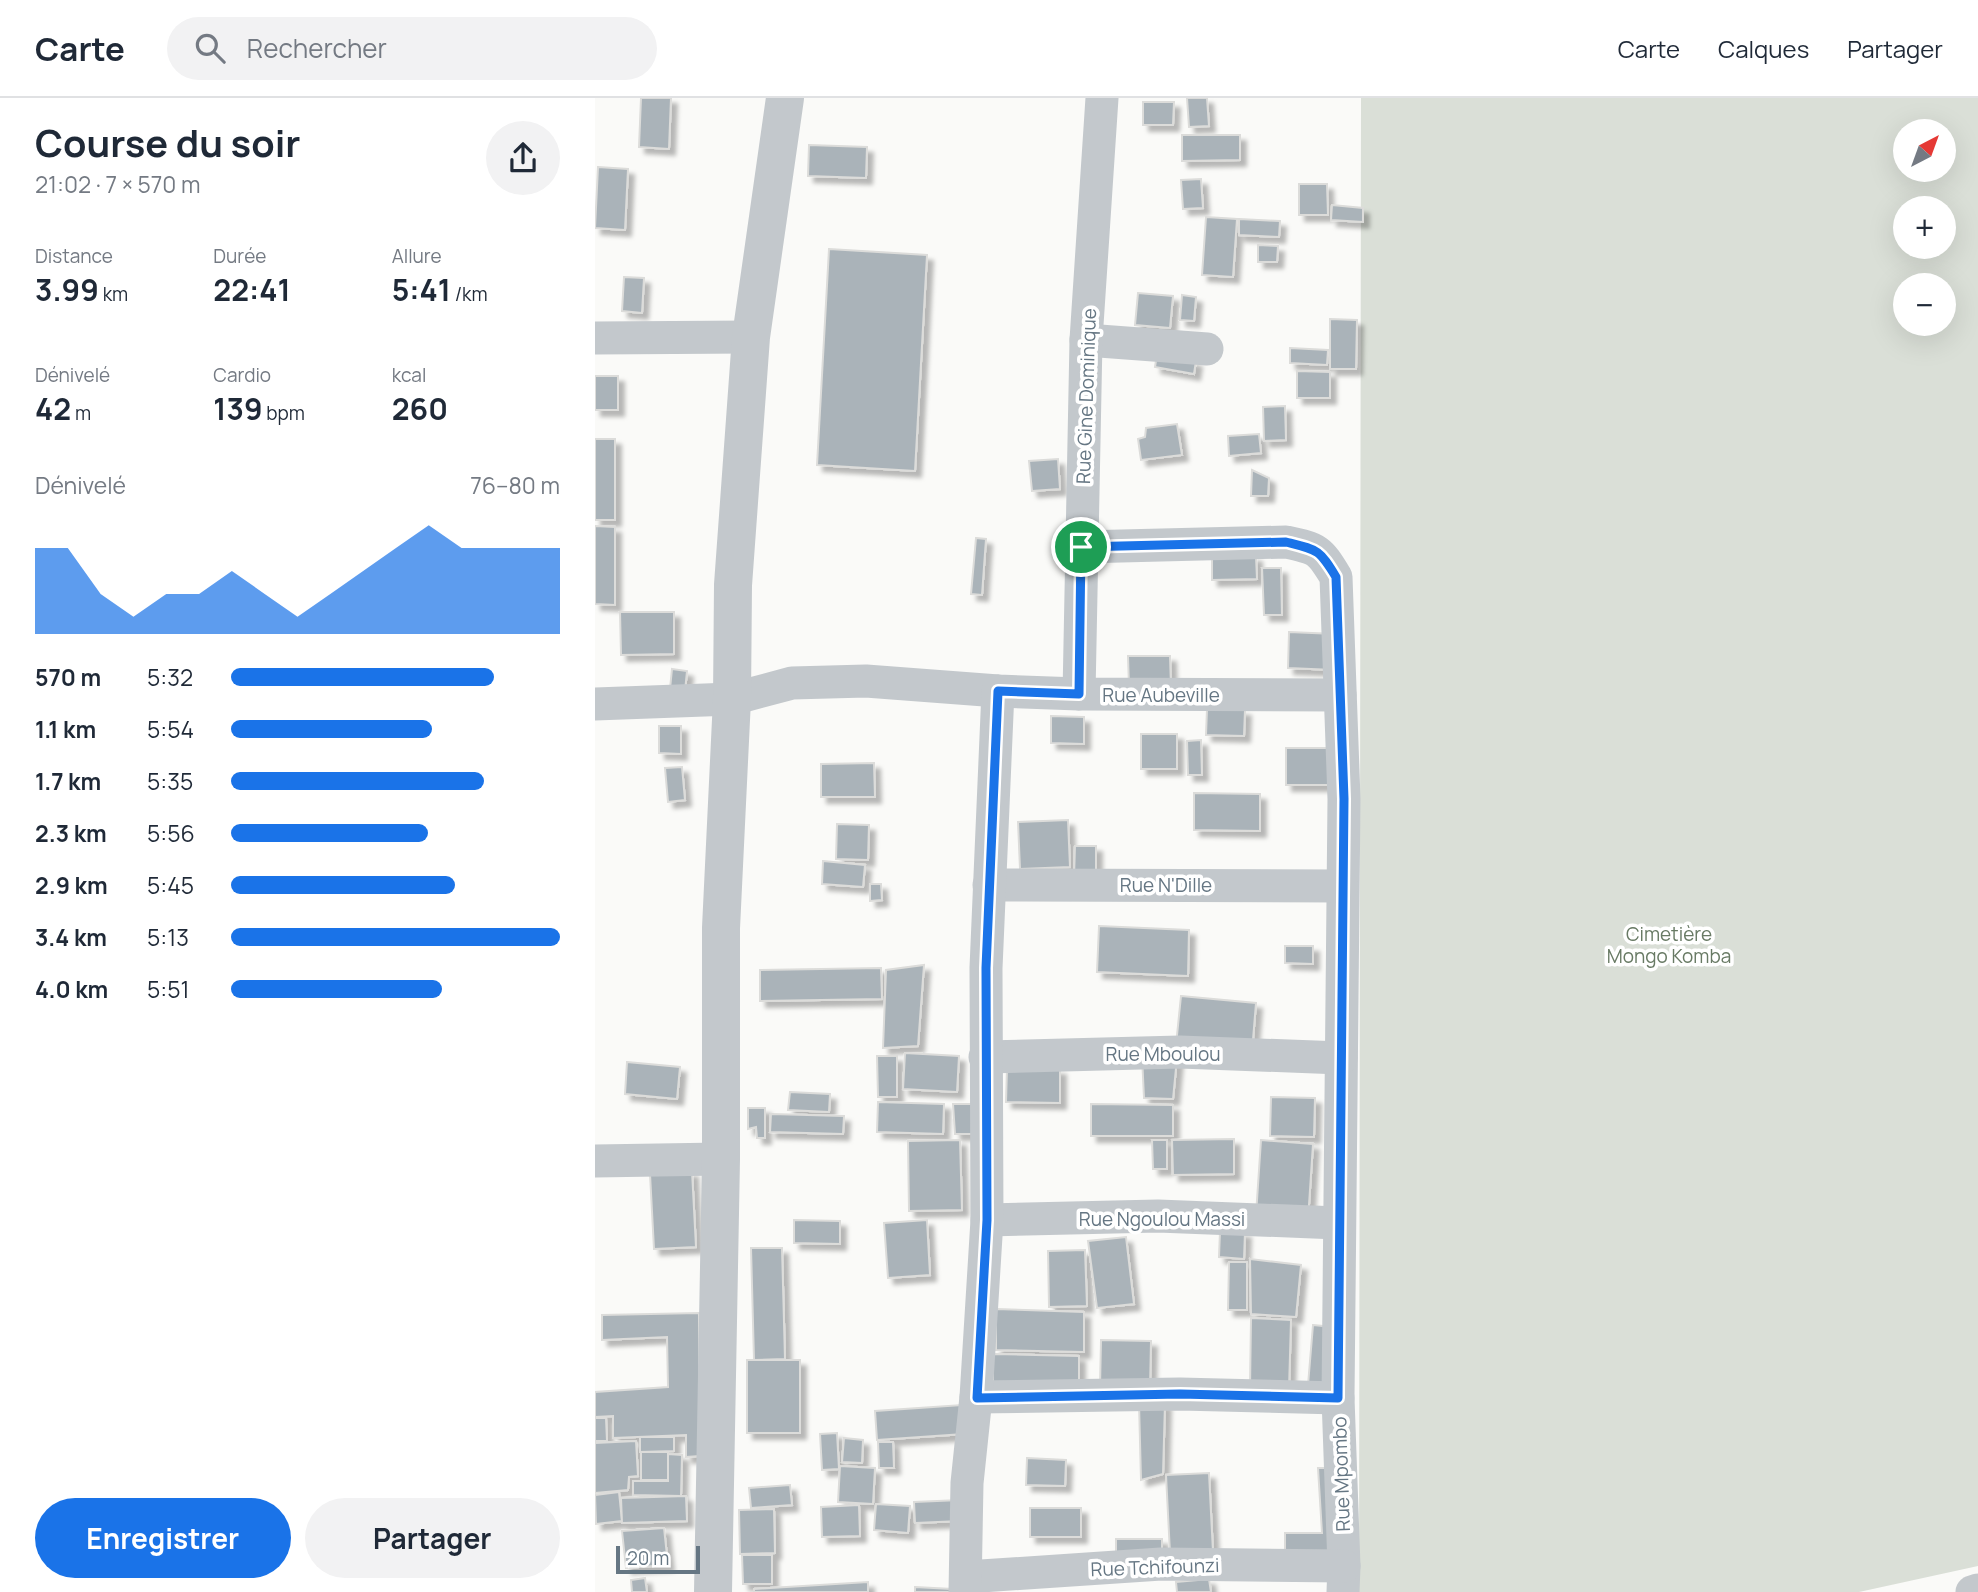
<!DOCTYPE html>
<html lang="fr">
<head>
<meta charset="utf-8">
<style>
  body { margin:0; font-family:Manrope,sans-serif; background:#f2f2f3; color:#1f2937; height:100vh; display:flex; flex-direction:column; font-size:26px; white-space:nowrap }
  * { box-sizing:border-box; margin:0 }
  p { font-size:23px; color:#747a83 }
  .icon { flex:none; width:38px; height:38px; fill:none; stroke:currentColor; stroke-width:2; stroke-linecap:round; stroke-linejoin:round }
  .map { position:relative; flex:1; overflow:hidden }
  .panel { display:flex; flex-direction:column; background:#fff; width:595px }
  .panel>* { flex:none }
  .needle { width:46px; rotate:41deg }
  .tools { position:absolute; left:1298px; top:21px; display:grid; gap:14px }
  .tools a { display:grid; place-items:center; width:63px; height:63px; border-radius:50%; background:#fff; box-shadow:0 7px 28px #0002; font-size:35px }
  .scale { position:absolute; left:21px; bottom:18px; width:84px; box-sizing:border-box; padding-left:7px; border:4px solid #657683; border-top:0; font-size:19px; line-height:24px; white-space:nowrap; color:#657683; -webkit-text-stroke:5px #fff; paint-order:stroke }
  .pin { position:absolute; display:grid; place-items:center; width:60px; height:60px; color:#fff; margin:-30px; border:4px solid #fff; border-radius:50%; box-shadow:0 2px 7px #0007 }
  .round { display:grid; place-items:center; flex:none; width:74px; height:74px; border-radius:37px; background:#f2f2f3 }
  .head { display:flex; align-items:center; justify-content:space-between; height:119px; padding:0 35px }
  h1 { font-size:38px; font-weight:700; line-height:52px }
  .figures { display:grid; grid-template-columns:repeat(3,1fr); gap:10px; height:119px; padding:7px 35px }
  .figures div { display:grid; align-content:center }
  .figures b { font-size:30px; font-weight:700 }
  .figures small { font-size:19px; font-weight:400 }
  .figures p { font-size:19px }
  .chart { height:196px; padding:14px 35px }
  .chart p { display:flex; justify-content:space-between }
  .chart svg { width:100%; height:126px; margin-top:7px; fill:#1a73e8; opacity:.7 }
  .cta { display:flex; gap:14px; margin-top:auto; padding:14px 35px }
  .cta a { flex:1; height:80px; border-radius:42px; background:#1a73e8; color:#fff; font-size:28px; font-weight:700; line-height:80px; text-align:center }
  .cta a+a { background:#f2f2f3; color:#1f2937 }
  ul { padding:0 35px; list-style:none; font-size:23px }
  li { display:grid; grid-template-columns:112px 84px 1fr; align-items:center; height:52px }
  li i { height:18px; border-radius:9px; background:#1a73e8 }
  header { display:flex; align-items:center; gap:42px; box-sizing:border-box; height:98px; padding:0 35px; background:#fff; border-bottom:2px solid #e0e1e3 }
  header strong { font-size:33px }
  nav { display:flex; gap:38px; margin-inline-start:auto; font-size:24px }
  .search { width:490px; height:63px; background:#f2f2f3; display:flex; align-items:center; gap:18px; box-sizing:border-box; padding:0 24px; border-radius:38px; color:#747a83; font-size:26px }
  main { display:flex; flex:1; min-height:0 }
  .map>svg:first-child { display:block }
  .green { fill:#dadfd7; fill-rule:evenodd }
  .building { fill:#aab3b9; stroke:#dcdcda; stroke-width:2; filter:url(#shadow) }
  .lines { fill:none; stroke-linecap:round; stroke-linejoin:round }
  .minor { stroke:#c3c8cc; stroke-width:33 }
  .tertiary { stroke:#c3c8cc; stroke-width:38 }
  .route-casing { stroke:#fff; stroke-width:14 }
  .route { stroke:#1a73e8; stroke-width:9 }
  .labels { text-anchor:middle; stroke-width:7; stroke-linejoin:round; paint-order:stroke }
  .street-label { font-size:19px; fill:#657683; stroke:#fff }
  .park-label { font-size:19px; fill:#687a64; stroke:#fff }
</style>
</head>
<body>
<header>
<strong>Carte</strong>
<div class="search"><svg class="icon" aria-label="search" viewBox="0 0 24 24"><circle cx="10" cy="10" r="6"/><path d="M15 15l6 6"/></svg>Rechercher</div>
<nav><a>Carte</a><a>Calques</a><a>Partager</a></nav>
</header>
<main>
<section class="panel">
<div class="head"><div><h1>Course du soir</h1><p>21:02 · 7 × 570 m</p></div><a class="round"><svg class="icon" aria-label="share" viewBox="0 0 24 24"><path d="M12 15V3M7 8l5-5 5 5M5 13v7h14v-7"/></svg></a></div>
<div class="figures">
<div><p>Distance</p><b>3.99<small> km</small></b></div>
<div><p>Durée</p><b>22:41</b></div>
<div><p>Allure</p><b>5:41<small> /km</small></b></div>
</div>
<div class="figures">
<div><p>Dénivelé</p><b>42<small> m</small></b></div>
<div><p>Cardio</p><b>139<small> bpm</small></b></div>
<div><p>kcal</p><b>260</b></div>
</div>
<div class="chart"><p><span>Dénivelé</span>76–80 m</p>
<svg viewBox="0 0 160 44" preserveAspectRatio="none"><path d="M0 44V14L10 14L20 30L30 38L40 30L50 30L60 22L70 30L80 38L90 30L100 22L110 14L120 6L130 14L140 14L150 14L160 14V44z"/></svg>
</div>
<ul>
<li><b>570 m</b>5:32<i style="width:80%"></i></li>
<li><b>1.1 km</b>5:54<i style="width:61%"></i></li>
<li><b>1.7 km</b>5:35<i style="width:77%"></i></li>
<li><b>2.3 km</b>5:56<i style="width:60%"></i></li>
<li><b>2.9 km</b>5:45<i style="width:68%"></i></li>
<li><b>3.4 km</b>5:13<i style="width:100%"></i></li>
<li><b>4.0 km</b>5:51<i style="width:64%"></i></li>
</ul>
<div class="cta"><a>Enregistrer</a><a>Partager</a></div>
</section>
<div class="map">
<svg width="1383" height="1494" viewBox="0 0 1383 1494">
  <defs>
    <filter id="shadow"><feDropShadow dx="6" dy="6" stdDeviation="2" flood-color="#0004"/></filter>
  </defs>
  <rect width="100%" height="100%" fill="#fafaf8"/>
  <path class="green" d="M766,0h617v1468l-119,26h-500zM1311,33h38v39h-38zM1311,110h38v39h-38zM1311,187h38v39h-38z"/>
  <g class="building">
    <polygon points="46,0 76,0 74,51 44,49"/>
    <polygon points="592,0 612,0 614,28 594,29"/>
    <polygon points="548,4 579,4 578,27 548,27"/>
    <polygon points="587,37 645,37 645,62 587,63"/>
    <polygon points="214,47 272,49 271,80 213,78"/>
    <polygon points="3,69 33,71 30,132 0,130"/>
    <polygon points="606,81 608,110 588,111 586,82"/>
    <polygon points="704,86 732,86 733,117 704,117"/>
    <polygon points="737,107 768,110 768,124 736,122"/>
    <polygon points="611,119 642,121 638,179 607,177"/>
    <polygon points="644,121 685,123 684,139 644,137"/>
    <polygon points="663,147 683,148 682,164 663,164"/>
    <polygon points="234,151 332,157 320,373 222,367"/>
    <polygon points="29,179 49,180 47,215 27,213"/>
    <polygon points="543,195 578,198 575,230 540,227"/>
    <polygon points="587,197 601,199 599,223 585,222"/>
    <polygon points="735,221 762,222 761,271 735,271"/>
    <polygon points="695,250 733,252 732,267 695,265"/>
    <polygon points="562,256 601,263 599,276 560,269"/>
    <polygon points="702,273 735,274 735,300 702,300"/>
    <rect x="0" y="278" width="23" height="34"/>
    <polygon points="690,308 691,342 669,343 668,309"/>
    <polygon points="582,326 587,357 546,362 543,341 550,339 551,330"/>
    <polygon points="664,336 666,355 634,358 633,338"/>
    <rect x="0" y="341" width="20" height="81"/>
    <polygon points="463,361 465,391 437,393 434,363"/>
    <polygon points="657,372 674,380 673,398 656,398"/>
    <polygon points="0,428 20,429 20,507 0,506"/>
    <polygon points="381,440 391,441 387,497 376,496"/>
    <polygon points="661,458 662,481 617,482 617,459"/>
    <polygon points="667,470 686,470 687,517 669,517"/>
    <polygon points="25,514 79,514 79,556 26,557"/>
    <polygon points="694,534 740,536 739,572 693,570"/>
    <polygon points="533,558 575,558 576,589 534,589"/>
    <polygon points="77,571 92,573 90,593 75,591"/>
    <polygon points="612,611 650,612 649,638 611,637"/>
    <polygon points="456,618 489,619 489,646 456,645"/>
    <polygon points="64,628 86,628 86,656 64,655"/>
    <rect x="546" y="636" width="36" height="35"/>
    <polygon points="606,642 607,677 593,677 592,643"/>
    <rect x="691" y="650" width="48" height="37"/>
    <polygon points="279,665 280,699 226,699 226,666"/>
    <polygon points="87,669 90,702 73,704 70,670"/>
    <polygon points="599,695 665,696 665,733 599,732"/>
    <polygon points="473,722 475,769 425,771 423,724"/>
    <polygon points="242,726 274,727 273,762 241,761"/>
    <polygon points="480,748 501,748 501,779 479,779"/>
    <polygon points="228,763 270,767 268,789 227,786"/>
    <polygon points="275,786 286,786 287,802 275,803"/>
    <polygon points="504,828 594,832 593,878 502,874"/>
    <polygon points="690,848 718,848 718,866 690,865"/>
    <polygon points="329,867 323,948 288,950 291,872"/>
    <polygon points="286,870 287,901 165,903 165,872"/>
    <polygon points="586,898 661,905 657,954 581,947"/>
    <polygon points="310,955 364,958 362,994 308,991"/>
    <polygon points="282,958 302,958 302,999 283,999"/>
    <polygon points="547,958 582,960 578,1001 549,1000"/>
    <polygon points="32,964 85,969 82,1001 30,996"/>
    <polygon points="412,970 465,971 465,1005 411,1004"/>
    <polygon points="195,994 235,996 234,1014 193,1012"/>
    <polygon points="676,999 720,1000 719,1039 675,1038"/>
    <polygon points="283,1004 349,1006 348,1036 282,1034"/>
    <polygon points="358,1006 380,1006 381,1036 360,1036"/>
    <polygon points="496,1006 578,1007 578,1038 496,1038"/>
    <polygon points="153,1010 170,1010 170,1040 162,1040 161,1029 153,1031"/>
    <polygon points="176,1016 249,1018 248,1036 175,1034"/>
    <polygon points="639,1041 639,1076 578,1077 577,1042"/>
    <polygon points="365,1042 367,1112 314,1113 313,1043"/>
    <polygon points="557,1042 572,1042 572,1071 558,1071"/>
    <polygon points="666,1042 718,1046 713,1122 661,1117"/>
    <polygon points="97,1073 101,1149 59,1151 55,1076"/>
    <polygon points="199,1122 245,1123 245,1146 199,1145"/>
    <polygon points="332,1122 335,1177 293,1180 289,1125"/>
    <polygon points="625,1133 650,1134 649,1161 624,1159"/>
    <polygon points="531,1139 539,1206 502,1210 493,1143"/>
    <polygon points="156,1150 187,1150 190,1261 159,1262"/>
    <polygon points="490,1152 492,1208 454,1209 453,1153"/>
    <polygon points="655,1161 706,1167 701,1219 656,1216"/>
    <polygon points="634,1164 652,1164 652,1212 633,1212"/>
    <polygon points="401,1211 489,1214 489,1254 401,1252"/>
    <polygon points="104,1215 105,1358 91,1359 91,1337 18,1340 18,1318 0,1319 0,1294 73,1289 72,1239 7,1242 7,1217"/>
    <polygon points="656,1220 696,1222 694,1291 655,1290"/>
    <polygon points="718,1227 738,1229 733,1289 713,1287"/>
    <polygon points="506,1242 556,1243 555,1291 505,1289"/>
    <polygon points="398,1256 484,1258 484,1295 398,1293"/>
    <rect x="152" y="1262" width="53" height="73"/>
    <polygon points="544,1305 570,1305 568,1376 546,1382"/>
    <polygon points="367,1307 369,1336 282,1342 280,1313"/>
    <polygon points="0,1320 11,1320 12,1343 0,1343"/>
    <polygon points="242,1335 244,1371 227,1372 225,1336"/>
    <polygon points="45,1339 79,1339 79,1353 45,1354"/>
    <polygon points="249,1340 268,1342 267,1365 247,1364"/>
    <polygon points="41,1343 43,1378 34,1379 33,1392 0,1395 0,1345"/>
    <polygon points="283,1344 298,1344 299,1370 284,1370"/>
    <rect x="46" y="1354" width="27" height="28"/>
    <polygon points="73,1356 87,1357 86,1398 38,1397 38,1383 73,1383"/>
    <polygon points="432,1360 471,1362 470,1388 431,1387"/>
    <polygon points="245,1368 280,1370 278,1406 243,1404"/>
    <polygon points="723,1370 739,1370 742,1458 690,1460 690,1435 727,1435"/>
    <polygon points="614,1375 618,1454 575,1455 571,1377"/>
    <polygon points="195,1387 197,1407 156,1410 154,1390"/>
    <polygon points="24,1394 27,1423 1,1426 0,1397"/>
    <polygon points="91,1398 92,1423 27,1425 26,1400"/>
    <polygon points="365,1402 366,1423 320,1425 319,1404"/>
    <polygon points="281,1406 315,1408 313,1435 279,1432"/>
    <polygon points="264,1407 265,1438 227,1439 226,1409"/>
    <rect x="435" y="1410" width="51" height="29"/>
    <polygon points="179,1411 180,1455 145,1456 144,1412"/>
    <polygon points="69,1430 73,1467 31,1470 27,1433"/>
    <polygon points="521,1441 567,1441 567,1464 521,1465"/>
    <polygon points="147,1457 177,1457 177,1486 148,1486"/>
    <polygon points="50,1480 52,1494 37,1494 36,1482"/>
    <polygon points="614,1481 616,1494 582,1494 581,1484"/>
    <polygon points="273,1484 273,1494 159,1494 159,1491"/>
    <polygon points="320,1489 357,1491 356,1494 320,1494"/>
  </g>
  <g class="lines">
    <g class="minor">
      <polyline points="0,240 156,239"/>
      <polyline points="491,242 612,251"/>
      <path d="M486,449l205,-5c32,7 33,7 50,35l8,222 -6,599 6,168 -1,26"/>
      <polyline points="484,596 491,242 507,0"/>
      <polyline points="0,606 137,601 197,585 271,583 403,593 484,596 745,597"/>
      <polyline points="394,787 747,788"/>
      <polyline points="390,959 585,954 746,960"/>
      <polyline points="0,1063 126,1061"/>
      <polyline points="392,1122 563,1118 743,1125"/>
      <polyline points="381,1299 585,1296 743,1300"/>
      <polyline points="371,1479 566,1466 749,1468"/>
      <polyline points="370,1494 372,1385 381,1299 392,1122 391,870 403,593"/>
      <polyline points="1377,1494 1383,1492"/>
    </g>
    <polyline class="tertiary" points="118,1494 126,1061 126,830 137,601 138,487 156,239 190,0"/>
  </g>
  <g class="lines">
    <g class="route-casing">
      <path id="route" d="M691,444c32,8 33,7 50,35l8,222 -6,599 -158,-4 -203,4 10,-178 -1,-252 12,-277 81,3 2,-147z"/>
    </g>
    <use href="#route" class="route"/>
  </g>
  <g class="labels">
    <g class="street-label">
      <text transform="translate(491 298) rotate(-88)" y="7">Rue Gine Dominique</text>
      <text x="566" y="604">Rue Aubeville</text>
      <text x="571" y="794">Rue N'Dille</text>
      <text x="568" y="963">Rue Mboulou</text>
      <text x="567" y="1128">Rue Ngoulou Massi</text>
      <text transform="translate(746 1376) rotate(-92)" y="7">Rue Mpombo</text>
      <text transform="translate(560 1469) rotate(-2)" y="7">Rue Tchifounzi</text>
    </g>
    <g class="park-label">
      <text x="1074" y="843">Cimetière<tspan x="1074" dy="22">Mongo Komba</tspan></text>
    </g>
  </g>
</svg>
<div class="tools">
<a><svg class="needle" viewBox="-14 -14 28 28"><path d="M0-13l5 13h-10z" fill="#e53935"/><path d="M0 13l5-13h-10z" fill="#747a83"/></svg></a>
<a>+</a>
<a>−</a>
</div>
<div class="scale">20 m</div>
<div class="pin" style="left:486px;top:449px;background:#1e9e55"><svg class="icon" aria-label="arrive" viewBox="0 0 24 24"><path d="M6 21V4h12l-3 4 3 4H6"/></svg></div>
</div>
</main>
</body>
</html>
